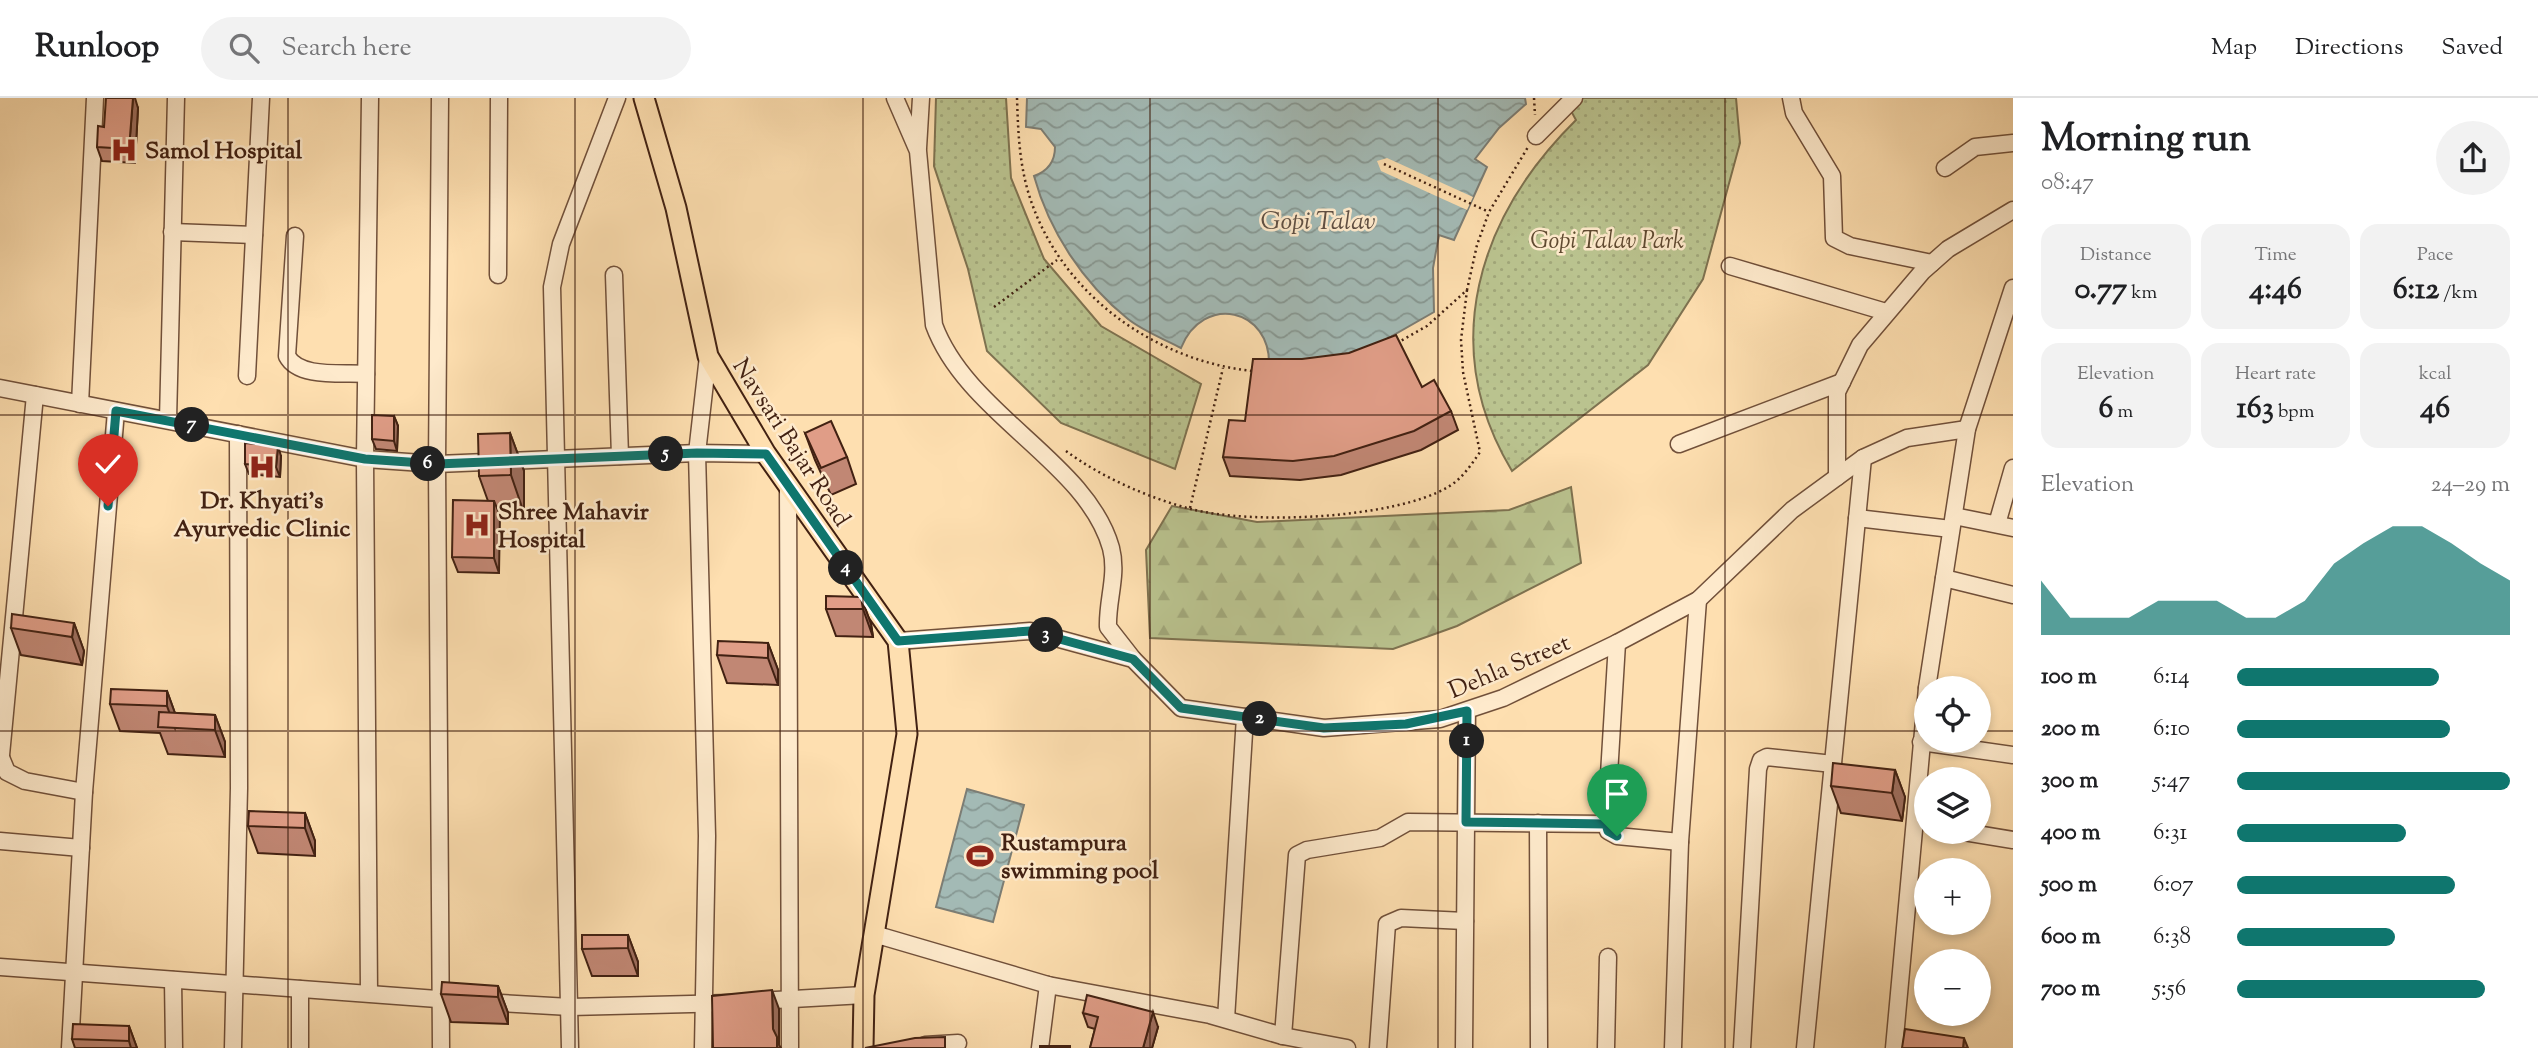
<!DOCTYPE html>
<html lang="en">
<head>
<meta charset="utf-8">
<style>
  body { margin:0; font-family:"Sorts Mill Goudy",serif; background:#f2f2f2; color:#202124; height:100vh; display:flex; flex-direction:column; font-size:26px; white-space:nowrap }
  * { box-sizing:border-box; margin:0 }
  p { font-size:23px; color:#757577 }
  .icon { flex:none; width:38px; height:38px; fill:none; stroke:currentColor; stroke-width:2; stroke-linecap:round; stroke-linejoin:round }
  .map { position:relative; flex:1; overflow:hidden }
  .details { display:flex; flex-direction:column; background:#fff; width:525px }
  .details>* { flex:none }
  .controls { position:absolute; left:1914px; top:578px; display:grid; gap:14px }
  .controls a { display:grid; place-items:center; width:77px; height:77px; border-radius:50%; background:#fff; box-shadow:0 4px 10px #0003; font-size:35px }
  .pin { position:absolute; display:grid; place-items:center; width:60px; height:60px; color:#fff; margin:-72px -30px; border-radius:50% 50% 50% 0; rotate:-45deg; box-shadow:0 0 7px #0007 }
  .pin .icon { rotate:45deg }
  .km { position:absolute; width:35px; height:35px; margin:-18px; border-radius:50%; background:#222; color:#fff; font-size:19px; line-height:35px; text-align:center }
  .round { display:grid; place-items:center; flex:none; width:74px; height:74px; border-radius:37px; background:#f2f2f2 }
  .summary { display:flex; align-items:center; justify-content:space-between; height:119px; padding:0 28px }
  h1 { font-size:38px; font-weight:800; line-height:52px }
  .stats { display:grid; grid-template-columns:repeat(3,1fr); gap:10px; height:119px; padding:7px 28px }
  .stats div { display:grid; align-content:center; border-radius:18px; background:#f2f2f2; text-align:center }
  .stats b { font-size:30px; font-weight:800 }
  .stats small { font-size:19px; font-weight:400 }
  .stats p { font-size:19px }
  .chart { height:196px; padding:14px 28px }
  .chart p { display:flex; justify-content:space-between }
  .chart svg { width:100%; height:126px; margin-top:7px; fill:#0f766e; opacity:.7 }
  ul { padding:0 28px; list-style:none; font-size:23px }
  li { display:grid; grid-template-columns:112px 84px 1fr; align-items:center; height:52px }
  li i { height:18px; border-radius:9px; background:#0f766e }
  header { display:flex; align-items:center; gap:42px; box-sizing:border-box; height:98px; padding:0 35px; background:#fff; border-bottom:2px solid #e0e0e0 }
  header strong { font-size:33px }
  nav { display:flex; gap:38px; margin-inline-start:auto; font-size:24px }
  .search { width:490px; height:63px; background:#f2f2f2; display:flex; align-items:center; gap:18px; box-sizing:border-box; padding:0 24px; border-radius:38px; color:#757577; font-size:26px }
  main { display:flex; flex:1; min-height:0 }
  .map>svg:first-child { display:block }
  .forest { fill:url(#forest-firs); stroke:#7e7250; stroke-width:2 }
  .park { fill:url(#park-dots); stroke:#7e7250; stroke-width:2 }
  .water { fill:url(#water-waves); stroke:#7c7d74; stroke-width:2 }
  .pier { fill:#fedfb0 }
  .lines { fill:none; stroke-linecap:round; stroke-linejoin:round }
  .minor-casing { stroke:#71503a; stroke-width:19 }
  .major-casing { stroke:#422112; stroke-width:23 }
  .path { stroke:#422112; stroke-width:2.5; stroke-dasharray:2 3.5; stroke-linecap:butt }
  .minor { stroke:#feeacc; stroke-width:16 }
  .major { stroke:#fedfb0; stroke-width:19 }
  .wall { fill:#c18774; stroke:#422112; stroke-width:2 }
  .shaded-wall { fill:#9d6e5e; stroke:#422112; stroke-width:2 }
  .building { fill:#e09d87; stroke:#422112; stroke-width:2 }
  .route-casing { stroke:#fff; stroke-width:14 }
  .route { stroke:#0f766e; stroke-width:9 }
  .grid { fill:none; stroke:#422112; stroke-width:2; stroke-opacity:0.55 }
  .labels { text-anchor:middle; stroke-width:5; stroke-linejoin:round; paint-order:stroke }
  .poi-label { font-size:24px; font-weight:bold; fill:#422112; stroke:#feeacc; text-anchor:start }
  .park-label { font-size:24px; font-style:italic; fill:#604a31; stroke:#feeacc }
  .street-label { font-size:24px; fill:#422112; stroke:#feeacc }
  .water-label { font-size:26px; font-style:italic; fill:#5f4f43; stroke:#feeacc }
</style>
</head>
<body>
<header>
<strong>Runloop</strong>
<div class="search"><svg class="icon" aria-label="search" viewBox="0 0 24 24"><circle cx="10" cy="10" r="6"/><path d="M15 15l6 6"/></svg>Search here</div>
<nav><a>Map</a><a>Directions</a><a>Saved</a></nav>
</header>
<main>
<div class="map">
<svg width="2013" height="950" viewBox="0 0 2013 950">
  <defs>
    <pattern id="forest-firs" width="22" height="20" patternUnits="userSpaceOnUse" patternTransform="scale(1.75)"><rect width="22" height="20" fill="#bac38f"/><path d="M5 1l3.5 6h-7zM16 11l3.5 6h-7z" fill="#a1a77a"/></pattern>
    <pattern id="park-dots" width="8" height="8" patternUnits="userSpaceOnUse" patternTransform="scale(1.75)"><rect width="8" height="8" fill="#bac38f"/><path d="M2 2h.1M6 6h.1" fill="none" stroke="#a1a77a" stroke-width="1.8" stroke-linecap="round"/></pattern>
    <pattern id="water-waves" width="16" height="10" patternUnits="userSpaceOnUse" patternTransform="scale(1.75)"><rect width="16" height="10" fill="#a3bab5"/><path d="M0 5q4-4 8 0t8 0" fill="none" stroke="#869792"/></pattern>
  </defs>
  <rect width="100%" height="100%" fill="#fedfb0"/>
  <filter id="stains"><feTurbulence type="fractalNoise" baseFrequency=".00286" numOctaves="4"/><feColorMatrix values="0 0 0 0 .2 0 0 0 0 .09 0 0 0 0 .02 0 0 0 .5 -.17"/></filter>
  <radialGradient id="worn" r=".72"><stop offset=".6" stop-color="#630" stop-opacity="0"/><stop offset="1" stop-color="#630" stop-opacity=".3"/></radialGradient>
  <polygon class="forest" points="1571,389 1581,465 1457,528 1393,551 1150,540 1146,452 1172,408 1257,424 1509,412"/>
  <g class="park">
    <polygon points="936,0 1006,0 1011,80 1044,161 1101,228 1201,286 1175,371 1061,325 987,253 968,171 934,68"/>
    <path d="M1564,0h172l4,45 -37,136 -55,86 -136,106c-75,-125 -34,-254 64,-351z"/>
  </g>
  <g class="water">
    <path d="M1027,0h498l1,6 -27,24 -24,31 12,8 -33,73 -15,-5 -6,33 1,44 -58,33 -54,17 -53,5c3,-59 -66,-74 -88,-19 -17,-9 -38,-17 -53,-29 -45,-36 -79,-88 -94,-143 14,-5 21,-14 21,-29l-14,-18 -15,-2z"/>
    <polygon points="967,691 1024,707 993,824 936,809"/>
  </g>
  <polygon class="pier" points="1387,60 1473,99 1467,112 1381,73 1377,63"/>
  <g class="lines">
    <g class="minor-casing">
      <g id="minor">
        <polyline points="440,0 437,366 441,950"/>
        <path d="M895,0l23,53 16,174c33,90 153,137 177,223 7,27 -4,52 -3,79l25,32"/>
        <polyline points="1791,0 1794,15 1832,78 1834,140 1850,148 1932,165"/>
        <polyline points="1536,38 1574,0"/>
        <polyline points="918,50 921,0"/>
        <polyline points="1945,70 1975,49 2013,45"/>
        <polyline points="172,134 254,137"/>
        <path d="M295,138l-8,120c12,23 57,16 79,18"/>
        <polyline points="1730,168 1886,214"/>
        <polyline points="498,177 499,0"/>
        <polyline points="614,177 620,358"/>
        <polyline points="247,278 261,0"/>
        <polyline points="0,290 365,361 437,366 697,355 766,356"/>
        <polyline points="80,306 95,0"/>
        <polyline points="168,322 176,0"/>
        <polyline points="1679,346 1842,284"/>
        <polyline points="1837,379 1837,294 1860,247 1922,174 1948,151 2013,112"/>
        <polyline points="788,387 790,950"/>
        <polyline points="1954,418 2013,430"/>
        <polyline points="1857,420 1951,431"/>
        <polyline points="1997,426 2013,370"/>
        <polyline points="1944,480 2013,497"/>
        <polyline points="898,543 1030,533 1133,561 1181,610 1324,630 1440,621 1503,600 1617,545 1698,502 1792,412 1863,360 1907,340 1967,331"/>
        <polyline points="1617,545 1606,726 1608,733 1617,738 1680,744"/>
        <polyline points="1927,590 1967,331 2013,190"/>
        <polyline points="1921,644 2013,657"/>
        <polyline points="0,657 7,674 25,683 84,694"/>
        <polyline points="1,657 35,297"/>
        <polyline points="1538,725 1539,950"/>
        <polyline points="1958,733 2013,742"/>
        <polyline points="0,743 81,750"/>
        <polyline points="874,836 1048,887 1210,917 1283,938 1347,950"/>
        <polyline points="0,869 451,902"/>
        <polyline points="173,882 174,950"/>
        <polyline points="300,891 300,950"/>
        <polyline points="369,895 365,361 370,0"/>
        <polyline points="757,903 864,897"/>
        <polyline points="484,904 570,909 731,905"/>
        <polyline points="1226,921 1245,619"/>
        <polyline points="1283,938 1297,757 1307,752 1380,740 1408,724 1606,726"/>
        <polyline points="925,947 958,945"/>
        <polyline points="70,950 84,694 116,313"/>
        <polyline points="233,950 239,690 238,336"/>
        <polyline points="570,950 552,189 561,146 617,0"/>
        <polyline points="703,950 707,738 697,355 708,258"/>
        <polyline points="1040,950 1048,887"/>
        <polyline points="1378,950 1387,826 1401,820 1465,823"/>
        <polyline points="1464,950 1467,613"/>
        <polyline points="1606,950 1608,859"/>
        <polyline points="1673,950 1680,744 1698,502"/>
        <polyline points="1742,950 1758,671 1761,662 1767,659 1833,666"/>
        <polyline points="1805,950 1863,360"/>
        <polyline points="1894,950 1927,590"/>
      </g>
    </g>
    <g class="major-casing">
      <polyline id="major" points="644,0 676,110 708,258 766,356 898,543 907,636 864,897 863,950"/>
    </g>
    <g class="path">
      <path d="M1017,0c1,31 2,60 10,90 28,101 123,172 225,183"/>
      <polyline points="1534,0 1535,17"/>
      <polyline points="1384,66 1489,114"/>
      <polyline points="994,209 1057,162"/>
      <polyline points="1397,245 1427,228 1467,192 1477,147 1489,114 1528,49"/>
      <path d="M1066,353c35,26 83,47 125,58 60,16 203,10 257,-22 14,-8 23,-22 32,-35l-17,-80 -2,-32 6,-50"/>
      <polyline points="1190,410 1223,270"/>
    </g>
    <use href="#minor" class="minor"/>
    <use href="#major" class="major"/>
  </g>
  <g class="wall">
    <polygon points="138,10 135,65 102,63 97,49 104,29"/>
    <polygon points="1422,289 1451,313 1458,332 1421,352 1341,377 1300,382 1230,378 1223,359 1245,323"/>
    <polygon points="394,318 398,328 397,353 376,351 372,341"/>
    <polygon points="510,335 524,373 524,415 499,415 499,475 458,474 452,459 488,403 479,378"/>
    <polygon points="805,335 847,359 856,386 831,397 815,362"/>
    <polygon points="281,358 280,379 249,376 245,366"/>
    <polygon points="861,499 871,526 873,539 836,538 826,511"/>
    <polygon points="74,525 84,553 82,567 21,557 11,530"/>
    <polygon points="768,545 778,572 778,587 727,585 717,557"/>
    <polygon points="167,593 175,615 215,617 225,644 225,659 168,656 160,635 120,633 110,606"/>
    <polygon points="1895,672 1905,699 1902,723 1841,715 1831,688"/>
    <polygon points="305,715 315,743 315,758 258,755 248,728"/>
    <polygon points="628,837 638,864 638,878 592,878 582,851"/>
    <polygon points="498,888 508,915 508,926 451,924 441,896"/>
    <polygon points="1083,915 1158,929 1152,950 1090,950 1095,931 1088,929"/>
    <polygon points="129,928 137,950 75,950 72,941"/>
  </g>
  <g class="shaded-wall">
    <polygon points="133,0 135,0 138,10 135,65 129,51"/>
    <polygon points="394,318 398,328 397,353 394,343"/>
    <polygon points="510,335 524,373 524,415 511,377"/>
    <polygon points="278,348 281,358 280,379 276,369"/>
    <polygon points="494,403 500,417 499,475 494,460"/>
    <polygon points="861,499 871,526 873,539 863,511"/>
    <polygon points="74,525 84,553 82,567 72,539"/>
    <polygon points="768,545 778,572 778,587 768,560"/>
    <polygon points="167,593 177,621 175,630 167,608"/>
    <polygon points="215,617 225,644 225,659 215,632"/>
    <polygon points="1895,672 1905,699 1902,723 1892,695"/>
    <polygon points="305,715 315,743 315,758 305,730"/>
    <polygon points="628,837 638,864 638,878 628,850"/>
    <polygon points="498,888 508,915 508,926 498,899"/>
    <polygon points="772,892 779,911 779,947 781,950 777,950 773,931"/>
    <polygon points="1153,914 1158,929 1152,950 1143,950"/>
    <polygon points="129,928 137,950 131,950 129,943"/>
    <polygon points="1964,940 1968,950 1963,950"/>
  </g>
  <g class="building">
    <polygon points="106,0 133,0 129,51 97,49 98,28 104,29"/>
    <polygon points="1396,237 1422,289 1434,282 1451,313 1414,333 1334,358 1293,363 1223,359 1229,322 1245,323 1253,261 1302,261 1349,255"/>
    <polygon points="372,317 394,318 394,343 372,341"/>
    <polygon points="831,323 847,359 821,370 805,335"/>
    <polygon points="510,335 511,377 479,378 478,336"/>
    <polygon points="245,345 278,348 276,369 245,366"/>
    <polygon points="453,402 494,403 494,460 452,459"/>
    <polygon points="826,498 861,499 863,511 826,511"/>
    <polygon points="12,516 74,525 72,539 11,530"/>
    <polygon points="718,543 768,545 768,560 717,557"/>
    <polygon points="111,591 167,593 167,608 110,606"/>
    <polygon points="159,614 215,617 215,632 158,629"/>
    <polygon points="1833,665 1895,672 1892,695 1831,688"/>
    <polygon points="249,713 305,715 305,730 248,728"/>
    <polygon points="582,837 628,837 628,850 582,851"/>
    <polygon points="442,884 498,888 498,899 441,896"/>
    <polygon points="772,892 773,931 777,939 777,950 713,950 712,898"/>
    <polygon points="1087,897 1153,914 1143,950 1090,950 1098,919 1083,915"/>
    <polygon points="73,926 129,928 129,943 72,941"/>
    <polygon points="1905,931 1964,940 1963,950 1902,950"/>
    <polygon points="945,939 945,950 865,950 915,940"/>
    <rect x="1040" y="948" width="30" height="2"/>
  </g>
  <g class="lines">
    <g class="route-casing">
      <polyline id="route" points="108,408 116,313 365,361 437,366 697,355 766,356 898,543 1030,533 1133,561 1181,610 1324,630 1406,626 1467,613 1466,724 1606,726 1608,733 1617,738"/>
    </g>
    <use href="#route" class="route"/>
  </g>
  <path class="grid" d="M288,0v950M575,0v950M863,0v950M1150,0v950M1438,0v950M1725,0v950M0,317h2013M0,633h1927M1979,633h34"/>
  <defs>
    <g id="hospital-bare" transform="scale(2.1)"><path d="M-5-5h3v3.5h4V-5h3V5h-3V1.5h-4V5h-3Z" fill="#8f2418" stroke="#feeacc" stroke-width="2.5" paint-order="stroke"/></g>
    <g id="stadium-bare" transform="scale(2.1)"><path d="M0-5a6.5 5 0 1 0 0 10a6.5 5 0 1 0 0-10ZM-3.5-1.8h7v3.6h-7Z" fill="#8f2418" stroke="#feeacc" stroke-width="2.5" paint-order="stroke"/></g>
  </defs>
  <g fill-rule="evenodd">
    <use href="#hospital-bare" x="124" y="52"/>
    <use href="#hospital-bare" x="262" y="369"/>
    <use href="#hospital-bare" x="477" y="427"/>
    <use href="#stadium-bare" x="980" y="758"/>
  </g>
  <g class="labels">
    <g class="poi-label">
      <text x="145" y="60">Samol Hospital</text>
      <text x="262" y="410" text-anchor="middle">Dr. Khyati's<tspan x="262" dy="28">Ayurvedic Clinic</tspan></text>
      <text x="498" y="421">Shree Mahavir<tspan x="498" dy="28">Hospital</tspan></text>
      <text x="1001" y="752">Rustampura<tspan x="1001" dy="28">swimming pool</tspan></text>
    </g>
    <g class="park-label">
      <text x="1607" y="150">Gopi Talav Park</text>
    </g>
    <g class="street-label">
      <text transform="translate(792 344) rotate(57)" y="8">Navsari Bajar Road</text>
      <text transform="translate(1509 568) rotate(-23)" y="8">Dehla Street</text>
    </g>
    <g class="water-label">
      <text x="1318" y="131">Gopi Talav</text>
    </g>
  </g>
  <rect width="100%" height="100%" filter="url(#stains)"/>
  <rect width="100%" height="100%" fill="url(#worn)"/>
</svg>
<div class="controls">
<a><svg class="icon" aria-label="locate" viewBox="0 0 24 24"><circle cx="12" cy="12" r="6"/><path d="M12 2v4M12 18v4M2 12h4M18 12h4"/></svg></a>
<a><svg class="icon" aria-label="layers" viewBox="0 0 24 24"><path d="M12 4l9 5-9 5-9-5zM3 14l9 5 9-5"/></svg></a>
<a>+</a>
<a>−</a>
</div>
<div class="pin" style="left:1617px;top:738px;background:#1e9e55"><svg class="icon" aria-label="arrive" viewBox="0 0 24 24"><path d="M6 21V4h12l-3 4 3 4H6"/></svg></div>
<div class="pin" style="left:108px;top:408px;background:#d93025"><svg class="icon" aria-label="check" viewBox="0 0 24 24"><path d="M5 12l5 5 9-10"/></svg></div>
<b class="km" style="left:1467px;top:643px">1</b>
<b class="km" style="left:1260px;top:621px">2</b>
<b class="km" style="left:1046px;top:537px">3</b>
<b class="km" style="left:846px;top:470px">4</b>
<b class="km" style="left:666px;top:356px">5</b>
<b class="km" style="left:428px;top:366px">6</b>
<b class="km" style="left:192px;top:327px">7</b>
</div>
<section class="details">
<div class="summary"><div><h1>Morning run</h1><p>08:47</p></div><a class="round"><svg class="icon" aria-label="share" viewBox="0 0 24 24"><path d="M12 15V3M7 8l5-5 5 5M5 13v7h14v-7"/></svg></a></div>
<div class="stats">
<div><p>Distance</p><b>0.77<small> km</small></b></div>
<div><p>Time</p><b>4:46</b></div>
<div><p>Pace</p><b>6:12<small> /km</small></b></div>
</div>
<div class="stats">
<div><p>Elevation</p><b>6<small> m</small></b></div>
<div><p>Heart rate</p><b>163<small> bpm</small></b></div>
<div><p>kcal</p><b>46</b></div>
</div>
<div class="chart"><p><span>Elevation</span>24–29 m</p>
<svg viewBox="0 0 160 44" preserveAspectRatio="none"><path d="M0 44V25L10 38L20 38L30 38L40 32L50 32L60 32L70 38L80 38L90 32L100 19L110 12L120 6L130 6L140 12L150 19L160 25V44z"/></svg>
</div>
<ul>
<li><b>100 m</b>6:14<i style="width:74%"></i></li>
<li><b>200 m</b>6:10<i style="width:78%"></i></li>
<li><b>300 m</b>5:47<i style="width:100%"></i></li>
<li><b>400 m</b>6:31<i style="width:62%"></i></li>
<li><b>500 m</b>6:07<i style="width:80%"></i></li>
<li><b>600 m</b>6:38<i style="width:58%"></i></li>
<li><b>700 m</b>5:56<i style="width:91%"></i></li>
</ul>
</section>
</main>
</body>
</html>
